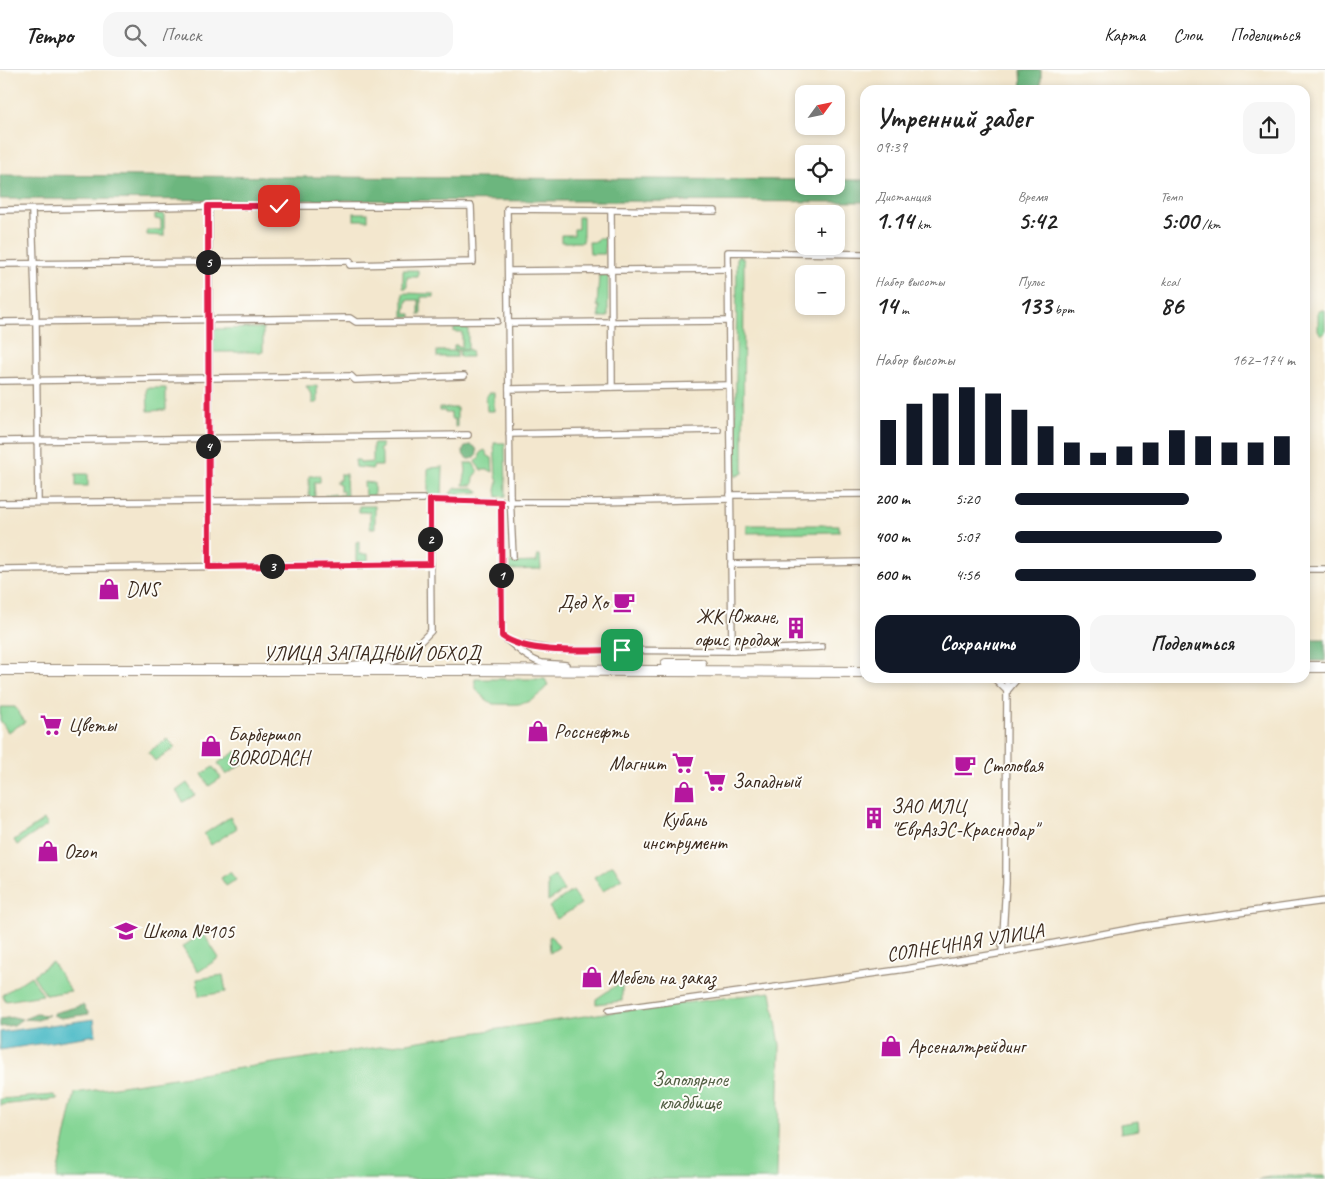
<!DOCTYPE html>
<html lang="ru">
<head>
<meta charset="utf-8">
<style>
  body { margin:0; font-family:Caveat,sans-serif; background:#f6f6f6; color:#222; height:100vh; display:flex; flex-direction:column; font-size:19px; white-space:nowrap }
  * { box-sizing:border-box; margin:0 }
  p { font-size:16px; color:#767676 }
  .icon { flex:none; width:28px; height:28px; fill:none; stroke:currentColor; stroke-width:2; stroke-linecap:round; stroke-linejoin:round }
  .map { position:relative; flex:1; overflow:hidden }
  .details { position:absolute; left:860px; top:15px; width:450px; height:598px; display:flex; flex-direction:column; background:#fff; border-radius:15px; box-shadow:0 2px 8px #0003 }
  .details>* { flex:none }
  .needle { width:32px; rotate:57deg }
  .controls { position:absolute; left:795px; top:15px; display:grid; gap:10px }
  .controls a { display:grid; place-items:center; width:50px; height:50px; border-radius:10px; background:#fff; box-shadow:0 2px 8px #0003; font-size:25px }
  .pin { position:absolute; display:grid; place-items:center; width:42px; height:42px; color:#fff; margin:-21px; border-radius:10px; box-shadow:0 2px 8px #0006 }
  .km { position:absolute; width:25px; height:25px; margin:-12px; border-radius:50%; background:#222; color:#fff; font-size:14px; line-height:25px; text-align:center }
  .round { display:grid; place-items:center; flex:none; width:52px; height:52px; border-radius:15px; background:#f6f6f6 }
  .overview { display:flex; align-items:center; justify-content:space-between; height:85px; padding:0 15px }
  h1 { font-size:28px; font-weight:600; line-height:38px }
  .stats { display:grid; grid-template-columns:repeat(3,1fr); gap:8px; height:85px; padding:5px 15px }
  .stats div { display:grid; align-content:center }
  .stats b { font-size:25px; font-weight:600 }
  .stats small { font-size:14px; font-weight:400 }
  .stats p { font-size:14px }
  .chart { height:140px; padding:10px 15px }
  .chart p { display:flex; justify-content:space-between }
  .chart svg { width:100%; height:90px; margin-top:5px; stroke:#111827; stroke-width:6 }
  .cta { display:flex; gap:10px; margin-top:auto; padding:10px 15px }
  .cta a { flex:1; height:58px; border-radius:15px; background:#111827; color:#fff; font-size:20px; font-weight:600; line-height:58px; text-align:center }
  .cta a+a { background:#f6f6f6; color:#222 }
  ul { padding:0 15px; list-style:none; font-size:16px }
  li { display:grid; grid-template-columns:80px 60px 1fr; align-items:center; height:38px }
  li i { height:12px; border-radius:6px; background:#111827 }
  header { display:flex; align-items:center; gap:30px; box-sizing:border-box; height:70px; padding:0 25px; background:#fff; border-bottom:1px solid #e0e0e0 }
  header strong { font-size:24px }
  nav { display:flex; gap:28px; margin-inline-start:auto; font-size:18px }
  .search { width:350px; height:45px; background:#f6f6f6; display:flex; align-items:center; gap:12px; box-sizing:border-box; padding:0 18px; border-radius:15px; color:#767676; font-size:19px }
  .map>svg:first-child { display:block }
  .green { fill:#85d595; stroke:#60805a }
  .forest { fill:#6cb67e; stroke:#54704e }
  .water { fill:#4ebbc7; stroke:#447272 }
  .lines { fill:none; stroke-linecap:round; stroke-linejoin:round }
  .street-casing { stroke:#978876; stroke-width:8 }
  .highway-casing { stroke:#978876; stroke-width:12 }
  .street { stroke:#fff; stroke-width:5.5 }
  .highway { stroke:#fff; stroke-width:10 }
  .route-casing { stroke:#fff; stroke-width:10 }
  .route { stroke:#e11d48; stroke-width:6 }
  .labels { text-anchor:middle; stroke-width:4; stroke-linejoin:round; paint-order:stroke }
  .poi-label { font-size:20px; fill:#3b2a1e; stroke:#fdfcf7; text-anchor:start }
  .street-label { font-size:20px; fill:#3b2a1e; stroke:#fdfcf7 }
  .park-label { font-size:20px; fill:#515d42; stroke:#fdfcf7 }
</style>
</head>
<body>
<header>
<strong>Tempo</strong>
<div class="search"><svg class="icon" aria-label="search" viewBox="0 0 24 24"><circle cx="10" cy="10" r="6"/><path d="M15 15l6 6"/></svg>Поиск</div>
<nav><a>Карта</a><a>Слои</a><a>Поделиться</a></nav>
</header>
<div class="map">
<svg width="1325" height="1109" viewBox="0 0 1325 1109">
  <rect width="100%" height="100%" fill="#fdfcf7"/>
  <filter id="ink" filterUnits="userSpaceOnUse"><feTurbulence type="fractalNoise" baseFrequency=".02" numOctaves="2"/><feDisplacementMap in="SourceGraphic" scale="10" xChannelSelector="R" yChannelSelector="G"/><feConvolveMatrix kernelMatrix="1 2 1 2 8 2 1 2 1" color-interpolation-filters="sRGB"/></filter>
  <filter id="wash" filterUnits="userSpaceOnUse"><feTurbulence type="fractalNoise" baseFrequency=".0096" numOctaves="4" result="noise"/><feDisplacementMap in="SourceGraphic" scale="20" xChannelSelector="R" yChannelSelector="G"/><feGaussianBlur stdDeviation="1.12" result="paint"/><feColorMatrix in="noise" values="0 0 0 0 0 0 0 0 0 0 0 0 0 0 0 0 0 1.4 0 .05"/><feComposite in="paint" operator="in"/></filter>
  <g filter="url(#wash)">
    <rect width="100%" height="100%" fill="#f3e7ce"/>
    <g class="green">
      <rect x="354" y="143" width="14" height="7"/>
      <polygon points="155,144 164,144 164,166 147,165 147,160 161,160 161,150 155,149"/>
      <polygon points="578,147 583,147 583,172 561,172 561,165 574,165 574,159 578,159"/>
      <polygon points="598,168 605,168 605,184 590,184 589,172 597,172"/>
      <polygon points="737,186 742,186 742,189 744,189 743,403 735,407"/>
      <polygon points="403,200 418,200 418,207 407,207 407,218 403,218"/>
      <polygon points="599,205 608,205 608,247 599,247 599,236 597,236"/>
      <polygon points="403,223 434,224 434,227 421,227 421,245 419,245 419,230 407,230 405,244 411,244 411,247 403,247"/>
      <polygon points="1318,240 1325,240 1325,262 1321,265 1318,260"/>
      <polygon points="454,257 468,257 468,280 471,280 472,287 460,287 459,281 467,280 454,280 454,275 457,275 457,277 462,277 462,262 454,262"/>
      <polygon points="263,258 263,282 213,282 213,259"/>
      <rect x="437" y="281" width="20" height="6"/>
      <polygon points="306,316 317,316 317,333 312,333 312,326"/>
      <polygon points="147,318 166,318 166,340 148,341"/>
      <polygon points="488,323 494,323 494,341 487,341 486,327"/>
      <polygon points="439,338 457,338 457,357 455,357 455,349 451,349 451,343 445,343 445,341 439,341"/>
      <polygon points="494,373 505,373 506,426 497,427 496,420 498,412 496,406"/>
      <polygon points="373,374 382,374 382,378 379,380 382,384 382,396 373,396 373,399 356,397 355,390 359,390 361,393 373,392"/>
      <polygon points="485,380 488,386 492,388 493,402 489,400 481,400 475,392 479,388 481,382"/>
      <polygon points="465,393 473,393 478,402 474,407 473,415 463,415 466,401"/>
      <polygon points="443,397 442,427 428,427 428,398"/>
      <rect x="76" y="404" width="12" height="12"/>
      <polygon points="340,404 346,404 347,429 329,429 328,427 325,427 325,425 335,423 336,425 343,425 343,421 340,421 340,414 337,413 337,410 340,410"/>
      <polygon points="309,406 320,406 320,412 314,412 315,427 309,427"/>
      <polygon points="364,412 374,413 374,426 365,426"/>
      <polygon points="456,418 474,418 480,422 449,424"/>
      <polygon points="359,436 375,436 375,458 370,458 370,442 359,442"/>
      <polygon points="747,455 839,455 839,462 747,463"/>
      <polygon points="359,471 359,484 368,484 368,491 356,491 356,472"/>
      <polygon points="537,485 540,485 541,499 510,500 509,493 537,492"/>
      <path d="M475,609h70l3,6c-20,23 -26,19 -55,19 -9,-6 -20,-13 -18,-25z"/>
      <polygon points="0,637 15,637 25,652 8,662 0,650"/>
      <polygon points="168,669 175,678 155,691 148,682"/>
      <polygon points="237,681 244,693 226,705 218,693"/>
      <polygon points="213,697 221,708 209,716 202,704"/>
      <polygon points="187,713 195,725 183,732 176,721"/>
      <polygon points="230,747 237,758 211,775 204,764"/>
      <polygon points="44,750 48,755 17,775 14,770"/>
      <polygon points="613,795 622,809 603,821 594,807"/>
      <polygon points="230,802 236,810 226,816 221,808"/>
      <polygon points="555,806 564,821 548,831 548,810"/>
      <polygon points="572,821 581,834 557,849 549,837"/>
      <polygon points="203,863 219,888 198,902 182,877"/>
      <polygon points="551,866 559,877 550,883 549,867"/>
      <polygon points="52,892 71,921 46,925 33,905"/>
      <polygon points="223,905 226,922 199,926 197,909"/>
      <polygon points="31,906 43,925 6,931 2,925"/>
      <polygon points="620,913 622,914 622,931 596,934 596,929"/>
      <polygon points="771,922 780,975 777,1109 56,1109 75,1023 598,944"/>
      <polygon points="54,1025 58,1029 0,1035 0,1029"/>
      <polygon points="1138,1051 1139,1060 1121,1063 1120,1054"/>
      <polygon points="1275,1106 1325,1106 1325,1109 1259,1109"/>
    </g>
    <g class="forest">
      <polygon points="1021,0 1041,0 1041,20 1022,20"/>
      <polygon points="0,105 804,110 804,116 836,116 836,110 865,110 865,132 0,129"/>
      <circle cx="470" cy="382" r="7"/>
      <rect x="1305" y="569" width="20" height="22"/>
      <polygon points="83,935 89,944 61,948 53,945 54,943"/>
      <polygon points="36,944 49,945 38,950 24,949"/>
      <polygon points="14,947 22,949 14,955 0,957 0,949"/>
    </g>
    <polygon class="water" points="94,949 96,965 0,980 0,962"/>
  </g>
  <g filter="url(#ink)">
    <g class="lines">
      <g class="street-casing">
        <g id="street">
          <polyline points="209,136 209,497"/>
          <polyline points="0,140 209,136 471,136 473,192 350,195"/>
          <polyline points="611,140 612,317"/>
          <polyline points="32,141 36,251 38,432"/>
          <polyline points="0,194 350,191"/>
          <polyline points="508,201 728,199"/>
          <polyline points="0,252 350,248 356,252 497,251"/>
          <polyline points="508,253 729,251"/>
          <polyline points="0,311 351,306 355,310 464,306"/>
          <polyline points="509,319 729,315"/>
          <polyline points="509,364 718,360"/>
          <polyline points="0,371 468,365"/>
          <polyline points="730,425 865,424"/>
          <polyline points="501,432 595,432 730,429"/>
          <polyline points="0,433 423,429"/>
          <polyline points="513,486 510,425 507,139 715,141"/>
          <polyline points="731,494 865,492"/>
          <polyline points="0,499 431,494"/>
          <polyline points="1305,499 1325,499"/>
          <polyline points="513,573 554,580 732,581 822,577"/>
          <polyline points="732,581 728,182 865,184"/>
          <path d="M351,595c14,-3 39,0 51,-7 10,-7 20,-18 29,-27l-1,-131 71,2 1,134c12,9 25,23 40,27 8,1 16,1 24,2"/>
          <polyline points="994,608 1007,621"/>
          <polyline points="1007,621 1018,608"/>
          <polyline points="1002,883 1006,813 1007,608"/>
          <polyline points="609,940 906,899 1002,883 1145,856 1325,831"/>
        </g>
      </g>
      <g class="highway-casing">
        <g id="highway">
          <polyline points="666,594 701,594"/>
          <polyline points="1305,597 1325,597"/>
          <polyline points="0,600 456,600 865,602"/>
        </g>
      </g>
      <use href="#street" class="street"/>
      <use href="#highway" class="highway"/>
    </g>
  </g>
  <g class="lines" filter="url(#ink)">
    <g class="route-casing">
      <path id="route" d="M279,136h-71l1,361 221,-3v-64l71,2 1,134c26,19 87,14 120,14"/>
    </g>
    <use href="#route" class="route"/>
  </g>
  <defs>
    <g id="shop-bare" transform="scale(1.725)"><path d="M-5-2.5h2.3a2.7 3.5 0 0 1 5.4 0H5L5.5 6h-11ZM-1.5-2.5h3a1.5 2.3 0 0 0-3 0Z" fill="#b5179e" stroke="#fdfcf7" stroke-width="2.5" paint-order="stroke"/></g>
    <g id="cafe-bare" transform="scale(1.725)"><path d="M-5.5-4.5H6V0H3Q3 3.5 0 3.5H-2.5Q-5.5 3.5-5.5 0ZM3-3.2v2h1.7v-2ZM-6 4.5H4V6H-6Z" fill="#b5179e" stroke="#fdfcf7" stroke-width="2.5" paint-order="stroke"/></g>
    <g id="building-bare" transform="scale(1.725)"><path d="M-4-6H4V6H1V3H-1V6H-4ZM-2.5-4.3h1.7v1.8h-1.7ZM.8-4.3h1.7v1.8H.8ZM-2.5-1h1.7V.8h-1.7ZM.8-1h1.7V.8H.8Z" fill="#b5179e" stroke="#fdfcf7" stroke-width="2.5" paint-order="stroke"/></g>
    <g id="supermarket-bare" transform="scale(1.725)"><path d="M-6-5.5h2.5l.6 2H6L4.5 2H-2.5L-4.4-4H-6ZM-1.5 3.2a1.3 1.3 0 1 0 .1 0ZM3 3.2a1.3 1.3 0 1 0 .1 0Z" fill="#b5179e" stroke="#fdfcf7" stroke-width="2.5" paint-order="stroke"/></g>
    <g id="school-bare" transform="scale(1.725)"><path d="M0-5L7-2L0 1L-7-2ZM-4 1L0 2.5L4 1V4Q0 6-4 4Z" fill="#b5179e" stroke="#fdfcf7" stroke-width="2.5" paint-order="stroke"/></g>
  </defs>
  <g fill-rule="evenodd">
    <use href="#shop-bare" x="109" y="519"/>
    <use href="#cafe-bare" x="624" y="532"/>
    <use href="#building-bare" x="796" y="558"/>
    <use href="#supermarket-bare" x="51" y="655"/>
    <use href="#shop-bare" x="538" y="661"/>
    <use href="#shop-bare" x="211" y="676"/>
    <use href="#supermarket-bare" x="683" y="693"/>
    <use href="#cafe-bare" x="965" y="695"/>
    <use href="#supermarket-bare" x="715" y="711"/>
    <use href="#shop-bare" x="684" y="722"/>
    <use href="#building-bare" x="874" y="748"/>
    <use href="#shop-bare" x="48" y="781"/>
    <use href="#school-bare" x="126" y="861"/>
    <use href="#shop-bare" x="592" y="907"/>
    <use href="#shop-bare" x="891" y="976"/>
  </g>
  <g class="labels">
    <g class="poi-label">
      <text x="126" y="526">DNS</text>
      <text x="608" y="539" text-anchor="end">Дед Хо</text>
      <text x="779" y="553" text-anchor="end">ЖК Южане,<tspan x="779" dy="23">офис продаж</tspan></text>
      <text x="68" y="662">Цветы</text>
      <text x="554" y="668">Росснефть</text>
      <text x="228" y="671">Барбершоп<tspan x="228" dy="23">BORODACH</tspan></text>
      <text x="666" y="700" text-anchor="end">Магнит</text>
      <text x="982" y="702">Столовая</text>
      <text x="732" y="718">Западный</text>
      <text x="891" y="743">ЗАО МЛЦ<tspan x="891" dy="23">"ЕврАзЭС-Краснодар"</tspan></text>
      <text x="684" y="756" text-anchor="middle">Кубань<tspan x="684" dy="23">инструмент</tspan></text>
      <text x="64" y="788">Ozon</text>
      <text x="142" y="868">Школа №105</text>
      <text x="608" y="914">Мебель на заказ</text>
      <text x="908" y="983">Арсеналтрейдинг</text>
    </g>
    <g class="street-label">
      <text x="372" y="590">УЛИЦА ЗАПАДНЫЙ ОБХОД</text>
      <text transform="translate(965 872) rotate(-9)" y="7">СОЛНЕЧНАЯ УЛИЦА</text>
    </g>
    <g class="park-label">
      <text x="690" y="1016">Заполярное<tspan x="690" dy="23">кладбище</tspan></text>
    </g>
  </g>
</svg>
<div class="controls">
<a><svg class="needle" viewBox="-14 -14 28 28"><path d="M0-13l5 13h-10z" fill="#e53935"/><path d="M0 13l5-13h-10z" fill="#767676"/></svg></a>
<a><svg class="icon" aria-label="locate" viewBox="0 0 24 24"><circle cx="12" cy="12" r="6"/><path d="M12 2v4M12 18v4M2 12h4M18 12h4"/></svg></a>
<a>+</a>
<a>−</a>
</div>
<div class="pin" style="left:622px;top:580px;background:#1e9e55"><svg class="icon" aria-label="arrive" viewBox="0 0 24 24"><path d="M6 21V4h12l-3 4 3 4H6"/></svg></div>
<div class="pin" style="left:279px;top:136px;background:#d93025"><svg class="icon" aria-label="check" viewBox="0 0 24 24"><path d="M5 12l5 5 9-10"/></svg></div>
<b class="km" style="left:501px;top:505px">1</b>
<b class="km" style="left:430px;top:469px">2</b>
<b class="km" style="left:272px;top:496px">3</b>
<b class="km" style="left:208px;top:376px">4</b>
<b class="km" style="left:208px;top:192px">5</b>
<section class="details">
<div class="overview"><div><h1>Утренний забег</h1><p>09:39</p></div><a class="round"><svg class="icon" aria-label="share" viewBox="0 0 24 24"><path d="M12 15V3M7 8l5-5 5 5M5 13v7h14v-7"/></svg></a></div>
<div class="stats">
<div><p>Дистанция</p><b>1.14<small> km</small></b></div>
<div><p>Время</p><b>5:42</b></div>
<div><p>Темп</p><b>5:00<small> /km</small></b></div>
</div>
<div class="stats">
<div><p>Набор высоты</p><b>14<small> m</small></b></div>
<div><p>Пульс</p><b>133<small> bpm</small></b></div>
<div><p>kcal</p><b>86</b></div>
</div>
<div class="chart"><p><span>Набор высоты</span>162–174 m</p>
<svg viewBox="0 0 160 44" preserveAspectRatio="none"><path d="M5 44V22M15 44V14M25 44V9M35 44V6M45 44V9M55 44V17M65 44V25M75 44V33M85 44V38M95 44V35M105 44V33M115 44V27M125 44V30M135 44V33M145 44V33M155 44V30"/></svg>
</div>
<ul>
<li><b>200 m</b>5:20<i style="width:62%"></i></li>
<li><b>400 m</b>5:07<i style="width:74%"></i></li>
<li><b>600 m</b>4:56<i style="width:86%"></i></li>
</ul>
<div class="cta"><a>Сохранить</a><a>Поделиться</a></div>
</section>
</div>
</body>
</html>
